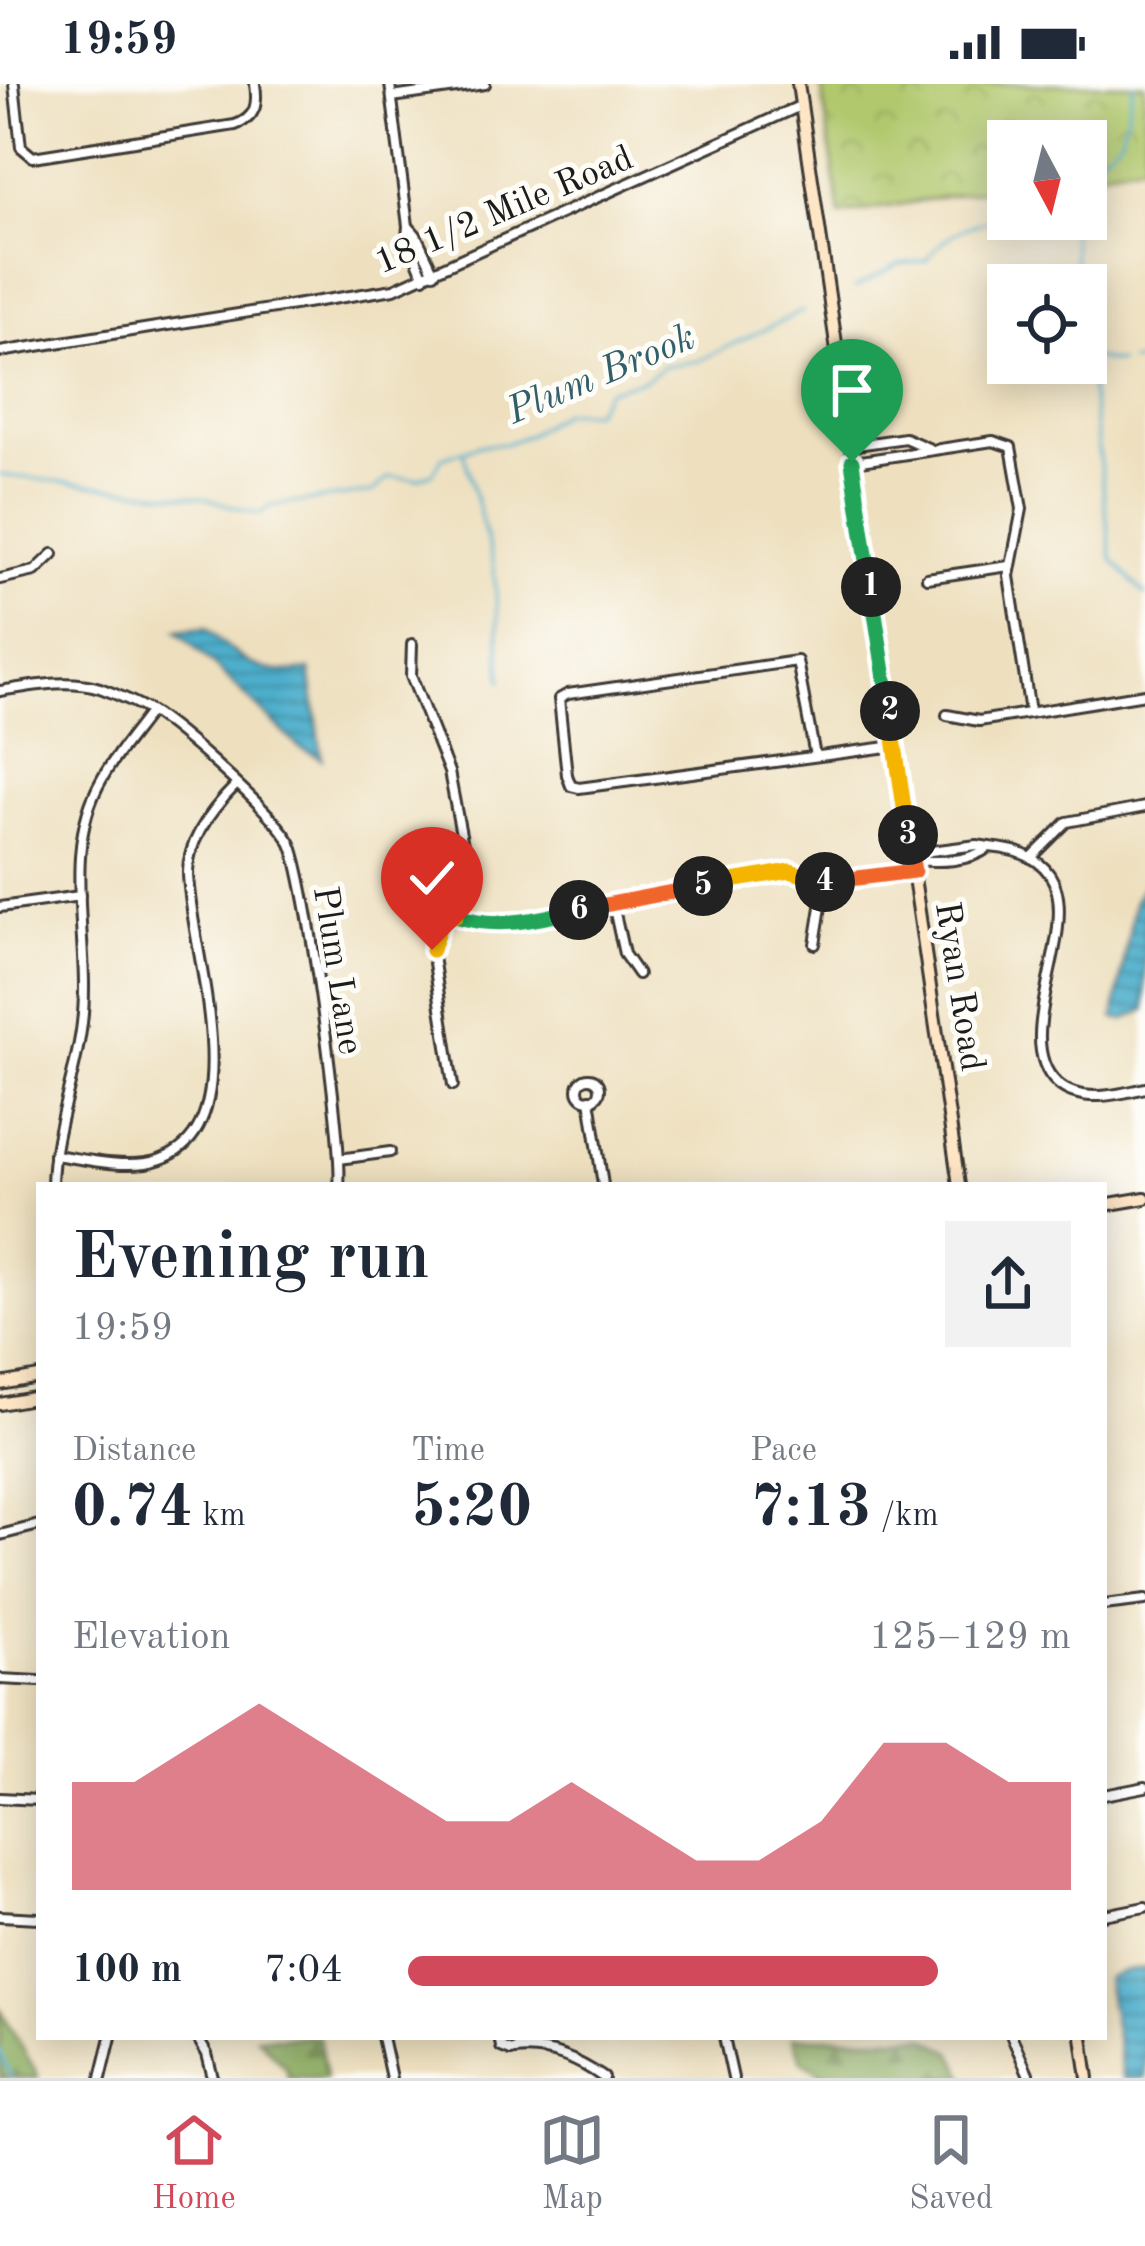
<!DOCTYPE html>
<html lang="en">
<head>
<meta charset="utf-8">
<style>
  body { margin:0; font-family:"Old Standard TT",serif; background:#f2f2f3; color:#1f2937; height:100vh; display:flex; flex-direction:column; font-size:45px; white-space:nowrap }
  * { box-sizing:border-box; margin:0 }
  p { font-size:39px; color:#747a83 }
  .icon { flex:none; width:66px; height:66px; fill:none; stroke:currentColor; stroke-width:2; stroke-linecap:round; stroke-linejoin:round }
  .map { position:relative; flex:1; overflow:hidden }
  .details { position:absolute; left:36px; top:1098px; width:1071px; height:858px; display:flex; flex-direction:column; background:#fff; border-radius:0px; box-shadow:0 6px 30px #0003 }
  .details>* { flex:none }
  .needle { width:78px; rotate:173deg }
  .fabs { position:absolute; left:987px; top:36px; display:grid; gap:24px }
  .fabs a { display:grid; place-items:center; width:120px; height:120px; border-radius:0px; background:#fff; box-shadow:0 6px 30px #0003; font-size:60px }
  .pin { position:absolute; display:grid; place-items:center; width:102px; height:102px; color:#fff; margin:-123px -51px; border-radius:50% 50% 50% 0; rotate:-45deg; box-shadow:0 0 12px #0007 }
  .pin .icon { rotate:45deg }
  .km { position:absolute; width:60px; height:60px; margin:-30px; border-radius:50%; background:#222; color:#fff; font-size:33px; line-height:60px; text-align:center }
  .round { display:grid; place-items:center; flex:none; width:126px; height:126px; border-radius:0px; background:#f2f2f3 }
  .overview { display:flex; align-items:center; justify-content:space-between; height:204px; padding:0 36px }
  h1 { font-size:66px; font-weight:600; line-height:90px }
  .metrics { display:grid; grid-template-columns:repeat(3,1fr); gap:18px; height:204px; padding:12px 36px }
  .metrics div { display:grid; align-content:center }
  .metrics b { font-size:60px; font-weight:600 }
  .metrics small { font-size:33px; font-weight:400 }
  .metrics p { font-size:33px }
  .chart { height:336px; padding:24px 36px }
  .chart p { display:flex; justify-content:space-between }
  .chart svg { width:100%; height:216px; margin-top:12px; fill:#d1495b; opacity:.7 }
  ul { padding:0 36px; list-style:none; font-size:39px }
  li { display:grid; grid-template-columns:192px 144px 1fr; align-items:center; height:90px }
  li i { height:30px; border-radius:15px; background:#d1495b }
  .status { display:flex; justify-content:space-between; align-items:center; height:84px; padding:0 60px; background:#fff; direction:ltr }
  .status svg { height:33px; fill:currentColor }
  .menu { display:flex; justify-content:space-around; align-items:center; height:168px; border-top:3px solid #e0e1e3; background:#fff; font-size:33px; color:#747a83 }
  .menu a { display:grid; justify-items:center; gap:6px }
  .menu .current { color:#d1495b }
  .map>svg:first-child { display:block }
  .forest { fill:url(#forest-firs); stroke:#54643e; stroke-width:3 }
  .park { fill:url(#park-crowns); stroke:#667244; stroke-width:3 }
  .water { fill:url(#water-rules); stroke:#346674; stroke-width:3 }
  .lines { fill:none; stroke-linecap:round; stroke-linejoin:round }
  .stream { stroke:#4dafcc; stroke-width:3 }
  .street-casing { stroke:#3c3934; stroke-width:14 }
  .secondary-casing { stroke:#3c3934; stroke-width:16 }
  .street { stroke:#fff; stroke-width:8 }
  .secondary { stroke:#fde5c5; stroke-width:10 }
  .split-1-casing { stroke:#fff; stroke-width:24 }
  .split-2-casing { stroke:#fff; stroke-width:24 }
  .split-3-casing { stroke:#fff; stroke-width:24 }
  .split-4-casing { stroke:#fff; stroke-width:24 }
  .split-5-casing { stroke:#fff; stroke-width:24 }
  .split-6-casing { stroke:#fff; stroke-width:24 }
  .split-7-casing { stroke:#fff; stroke-width:24 }
  .split-8-casing { stroke:#fff; stroke-width:24 }
  .split-1 { stroke:#22a559; stroke-width:15 }
  .split-2 { stroke:#22a559; stroke-width:15 }
  .split-3 { stroke:#f5b400; stroke-width:15 }
  .split-4 { stroke:#f0652b; stroke-width:15 }
  .split-5 { stroke:#f5b400; stroke-width:15 }
  .split-6 { stroke:#f0652b; stroke-width:15 }
  .split-7 { stroke:#22a559; stroke-width:15 }
  .split-8 { stroke:#f5b400; stroke-width:15 }
  .labels { text-anchor:middle; stroke-width:10; stroke-linejoin:round; paint-order:stroke }
  .street-label { font-size:36px; fill:#1c1c1c; stroke:#fdfcf7 }
  .water-label { font-size:39px; font-style:italic; fill:#325e6b; stroke:#fdfcf7 }
</style>
</head>
<body>
<div class="status"><b>19:59</b><svg viewBox="0 0 49 12"><path d="M0 12V9h3v3zM5 12V6h3v6zM10 12V3h3v9zM15 12V0h3v12zM26 1h20v11H26zM47 4h2v5h-2z"/></svg></div>
<div class="map">
<svg width="1145" height="1994" viewBox="0 0 1145 1994">
  <defs>
    <pattern id="forest-firs" width="22" height="20" patternUnits="userSpaceOnUse" patternTransform="scale(3)"><rect width="22" height="20" fill="#8cac60"/><path d="M5 1l3.5 6h-7zM16 11l3.5 6h-7z" fill="#728b4e"/></pattern>
    <pattern id="park-crowns" width="20" height="18" patternUnits="userSpaceOnUse" patternTransform="scale(3)"><rect width="20" height="18" fill="#b1c86d"/><path d="M2 6a3 3 0 1 1 6 0M12 15a3 3 0 1 1 6 0" fill="none" stroke="#98ab5e"/></pattern>
    <pattern id="water-rules" width="6" height="5" patternUnits="userSpaceOnUse" patternTransform="scale(3)"><rect width="6" height="5" fill="#4dafcc"/><path d="M0 2.5h6" fill="none" stroke="#3f8ea5"/></pattern>
  </defs>
  <rect width="100%" height="100%" fill="#fdfcf7"/>
  <filter id="ink" filterUnits="userSpaceOnUse"><feTurbulence type="fractalNoise" baseFrequency=".00833" numOctaves="2"/><feDisplacementMap in="SourceGraphic" scale="24" xChannelSelector="R" yChannelSelector="G"/><feConvolveMatrix kernelMatrix="1 2 1 2 8 2 1 2 1" color-interpolation-filters="sRGB"/></filter>
  <filter id="wash" filterUnits="userSpaceOnUse"><feTurbulence type="fractalNoise" baseFrequency=".004" numOctaves="4" result="noise"/><feDisplacementMap in="SourceGraphic" scale="48" xChannelSelector="R" yChannelSelector="G"/><feGaussianBlur stdDeviation="2.7" result="paint"/><feColorMatrix in="noise" values="0 0 0 0 0 0 0 0 0 0 0 0 0 0 0 0 0 1.4 0 .05"/><feComposite in="paint" operator="in"/></filter>
  <g filter="url(#wash)">
    <rect width="100%" height="100%" fill="#eee0bf"/>
    <g class="forest">
      <polygon points="0,1925 35,1986 38,1994 0,1994"/>
      <polygon points="257,1953 319,1953 326,1994 288,1994 287,1985"/>
      <polygon points="793,1953 925,1953 952,1968 966,1994 829,1994 802,1977"/>
    </g>
    <polygon class="park" points="821,0 1145,0 1145,79 1086,89 1086,57 1008,57 1008,102 840,131"/>
    <g class="water">
      <path d="M206,543c33,33 54,51 104,43l12,89 -23,-12 -122,-117z"/>
      <polygon points="1145,800 1145,926 1124,936 1114,934 1135,815"/>
      <polygon points="1145,1884 1145,1994 1123,1994 1106,1895 1119,1889"/>
    </g>
    <g class="lines">
      <g class="stream">
        <polyline points="1086,70 1100,73 1121,54 1134,0"/>
        <polyline points="1070,135 1077,201"/>
        <path d="M855,204l44,-24 28,-3c17,-30 49,-38 81,-46"/>
        <polyline points="1086,271 1112,475 1145,511"/>
        <polyline points="1088,273 1119,279"/>
        <polyline points="1129,278 1145,277"/>
        <polyline points="464,370 494,483 502,597"/>
        <path d="M0,391l200,22c21,4 40,14 61,16l9,-7 103,-14 16,-15 28,2 16,-6 9,-15 38,-13 25,-1 23,-9 35,-23 31,-1 14,-21 38,-11 18,-13 34,-5 105,-50"/>
        <polyline points="0,1967 11,1994"/>
      </g>
    </g>
  </g>
  <g filter="url(#ink)">
    <g class="lines">
      <g class="street-casing">
        <g id="street">
          <path d="M14,0l7,63 12,10 202,-32c21,-7 23,-21 20,-41"/>
          <polyline points="390,0 408,142"/>
          <polyline points="392,13 485,0"/>
          <polyline points="424,193 407,153 408,142 416,151 434,189"/>
          <polyline points="0,268 394,205 800,22"/>
          <polyline points="850,362 905,354 930,365"/>
          <polyline points="854,378 993,357 1011,363 1022,425 1009,492 1030,628"/>
          <polyline points="927,494 1009,482"/>
          <polyline points="0,495 35,487 53,470"/>
          <polyline points="412,560 411,592 449,688 463,761 432,866 453,1001"/>
          <path d="M0,607c32,-5 68,-13 100,-3 16,6 35,14 50,23 30,19 123,101 140,131 16,28 54,307 49,343"/>
          <polyline points="947,631 979,637 1145,610"/>
          <polyline points="815,672 797,577 568,610 559,615 567,691 571,702 579,704 895,662"/>
          <path d="M977,761l12,2c-20,16 -52,15 -77,13l19,-9z"/>
          <path d="M989,763c148,12 5,178 68,236 23,21 60,12 88,5"/>
          <polyline points="1031,774 1067,738 1145,723"/>
          <polyline points="613,820 624,870 638,890"/>
          <polyline points="0,823 80,812"/>
          <polyline points="444,829 484,841 505,841 780,788 790,787 825,798 912,787"/>
          <polyline points="815,860 825,798"/>
          <circle cx="589" cy="1005" r="11"/>
          <polyline points="590,1015 603,1101"/>
          <path d="M54,1071c30,4 63,12 92,8 117,-20 42,-217 42,-291 0,-33 26,-65 48,-87"/>
          <polyline points="339,1075 390,1068"/>
          <path d="M52,1101c1,-57 24,-107 30,-162 10,-80 -23,-170 20,-244 13,-24 32,-45 48,-67"/>
          <polyline points="0,1451 39,1441"/>
          <polyline points="1104,1521 1145,1516"/>
          <polyline points="0,1595 39,1597"/>
          <polyline points="1104,1711 1145,1703"/>
          <polyline points="0,1714 39,1716"/>
          <polyline points="1104,1831 1145,1823"/>
          <polyline points="0,1832 39,1834"/>
          <polyline points="197,1953 207,1970 213,1994"/>
          <polyline points="382,1953 391,1994"/>
          <polyline points="499,1953 501,1963 511,1967 518,1964 521,1953"/>
          <polyline points="724,1953 733,1994"/>
          <polyline points="1012,1953 1030,1994"/>
          <path d="M515,1966c32,-4 64,10 89,28"/>
          <polyline points="101,1994 111,1953"/>
        </g>
      </g>
      <g class="secondary-casing">
        <g id="secondary">
          <polyline points="798,0 959,1101"/>
          <polyline points="1104,1121 1145,1114"/>
          <polyline points="0,1300 39,1293"/>
          <polyline points="0,1320 39,1313"/>
          <polyline points="1082,1953 1088,1994"/>
        </g>
      </g>
      <use href="#street" class="street"/>
      <use href="#secondary" class="secondary"/>
    </g>
  </g>
  <g class="lines" filter="url(#ink)">
    <g class="split-1-casing">
      <polyline id="split-1" points="852,378 871,503"/>
    </g>
    <g class="split-2-casing">
      <polyline id="split-2" points="871,503 890,627"/>
    </g>
    <g class="split-3-casing">
      <polyline id="split-3" points="890,627 908,751"/>
    </g>
    <g class="split-4-casing">
      <polyline id="split-4" points="825,798 914,787 908,751"/>
    </g>
    <g class="split-5-casing">
      <polyline id="split-5" points="703,802 790,787 825,798"/>
    </g>
    <g class="split-6-casing">
      <polyline id="split-6" points="579,826 703,802"/>
    </g>
    <g class="split-7-casing">
      <path id="split-7" d="M456,832c43,14 80,3 123,-6"/>
    </g>
    <g class="split-8-casing">
      <polyline id="split-8" points="432,866 444,829 456,832"/>
    </g>
    <use href="#split-1" class="split-1"/>
    <use href="#split-2" class="split-2"/>
    <use href="#split-3" class="split-3"/>
    <use href="#split-4" class="split-4"/>
    <use href="#split-5" class="split-5"/>
    <use href="#split-6" class="split-6"/>
    <use href="#split-7" class="split-7"/>
    <use href="#split-8" class="split-8"/>
  </g>
  <g class="labels">
    <g class="street-label">
      <text transform="translate(503 124) rotate(-23)" y="13">18 1/2 Mile Road</text>
      <text transform="translate(340 886) rotate(81)" y="13">Plum Lane</text>
      <text transform="translate(962 902) rotate(81)" y="13">Ryan Road</text>
    </g>
    <g class="water-label">
      <text transform="translate(600 288) rotate(-23)" y="14">Plum Brook</text>
    </g>
  </g>
</svg>
<div class="fabs">
<a><svg class="needle" viewBox="-14 -14 28 28"><path d="M0-13l5 13h-10z" fill="#e53935"/><path d="M0 13l5-13h-10z" fill="#747a83"/></svg></a>
<a><svg class="icon" aria-label="locate" viewBox="0 0 24 24"><circle cx="12" cy="12" r="6"/><path d="M12 2v4M12 18v4M2 12h4M18 12h4"/></svg></a>
</div>
<div class="pin" style="left:852px;top:378px;background:#1e9e55"><svg class="icon" aria-label="arrive" viewBox="0 0 24 24"><path d="M6 21V4h12l-3 4 3 4H6"/></svg></div>
<div class="pin" style="left:432px;top:866px;background:#d93025"><svg class="icon" aria-label="check" viewBox="0 0 24 24"><path d="M5 12l5 5 9-10"/></svg></div>
<b class="km" style="left:871px;top:503px">1</b>
<b class="km" style="left:890px;top:627px">2</b>
<b class="km" style="left:908px;top:751px">3</b>
<b class="km" style="left:825px;top:798px">4</b>
<b class="km" style="left:703px;top:802px">5</b>
<b class="km" style="left:579px;top:826px">6</b>
<section class="details">
<div class="overview"><div><h1>Evening run</h1><p>19:59</p></div><a class="round"><svg class="icon" aria-label="share" viewBox="0 0 24 24"><path d="M12 15V3M7 8l5-5 5 5M5 13v7h14v-7"/></svg></a></div>
<div class="metrics">
<div><p>Distance</p><b>0.74<small> km</small></b></div>
<div><p>Time</p><b>5:20</b></div>
<div><p>Pace</p><b>7:13<small> /km</small></b></div>
</div>
<div class="chart"><p><span>Elevation</span>125–129 m</p>
<svg viewBox="0 0 160 44" preserveAspectRatio="none"><path d="M0 44V22L10 22L20 14L30 6L40 14L50 22L60 30L70 30L80 22L90 30L100 38L110 38L120 30L130 14L140 14L150 22L160 22V44z"/></svg>
</div>
<ul>
<li><b>100 m</b>7:04<i style="width:80%"></i></li>
</ul>
</section>
</div>
<nav class="menu">
<a class="current"><svg class="icon" aria-label="home" viewBox="0 0 24 24"><path d="M3 11l9-7 9 7M6 9v11h12V9"/></svg>Home</a>
<a><svg class="icon" aria-label="map" viewBox="0 0 24 24"><path d="M3 6l6-2 6 2 6-2v14l-6 2-6-2-6 2zM9 4v14M15 6v14"/></svg>Map</a>
<a><svg class="icon" aria-label="saved" viewBox="0 0 24 24"><path d="M7 4h10v16l-5-4-5 4z"/></svg>Saved</a>
</nav>
</body>
</html>
